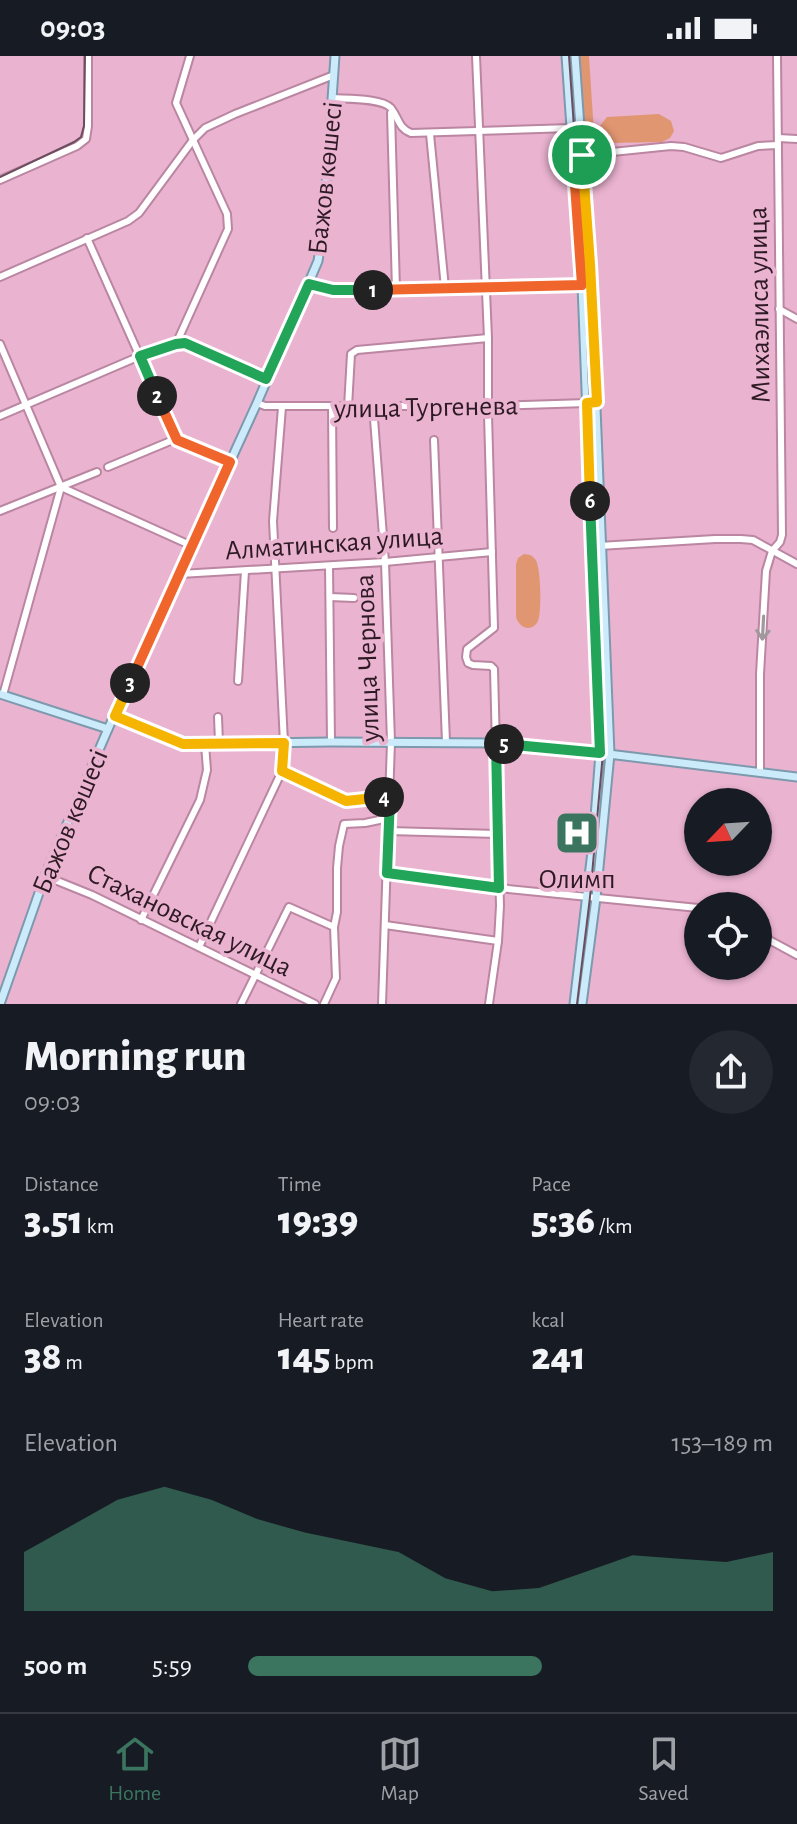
<!DOCTYPE html>
<html lang="en">
<head>
<meta charset="utf-8">
<style>
  body { margin:0; font-family:"Alegreya Sans",sans-serif; background:#242831; color:#f1f3f6; height:100vh; display:flex; flex-direction:column; font-size:30px; white-space:nowrap }
  * { box-sizing:border-box; margin:0 }
  p { font-size:26px; color:#9ea1a6 }
  .icon { flex:none; width:44px; height:44px; fill:none; stroke:currentColor; stroke-width:2; stroke-linecap:round; stroke-linejoin:round }
  .map { position:relative; height:948px; overflow:hidden }
  .details { display:flex; flex-direction:column; background:#171b24; flex:1 }
  .details>* { flex:none }
  .needle { width:52px; rotate:245deg }
  .controls { position:absolute; left:684px; top:732px; display:grid; gap:16px }
  .controls a { display:grid; place-items:center; width:88px; height:88px; border-radius:50%; background:#171b24; box-shadow:0 2px 6px #0004; font-size:40px }
  .pin { position:absolute; display:grid; place-items:center; width:68px; height:68px; color:#fff; margin:-34px; border:4px solid #fff; border-radius:50%; box-shadow:0 2px 8px #0007 }
  .km { position:absolute; width:40px; height:40px; margin:-20px; border-radius:50%; background:#222; color:#fff; font-size:22px; line-height:40px; text-align:center }
  .round { display:grid; place-items:center; flex:none; width:84px; height:84px; border-radius:42px; background:#242831 }
  .head { display:flex; align-items:center; justify-content:space-between; height:136px; padding:0 24px }
  h1 { font-size:44px; font-weight:800; line-height:60px }
  .metrics { display:grid; grid-template-columns:repeat(3,1fr); gap:12px; height:136px; padding:8px 24px }
  .metrics div { display:grid; align-content:center }
  .metrics b { font-size:40px; font-weight:800 }
  .metrics small { font-size:22px; font-weight:400 }
  .metrics p { font-size:22px }
  .chart { height:224px; padding:16px 24px }
  .chart p { display:flex; justify-content:space-between }
  .chart svg { width:100%; height:144px; margin-top:8px; fill:#3b755f; opacity:.7 }
  ul { padding:0 24px; list-style:none; font-size:26px }
  li { display:grid; grid-template-columns:128px 96px 1fr; align-items:center; height:60px }
  li i { height:20px; border-radius:10px; background:#3b755f }
  .status { display:flex; justify-content:space-between; align-items:center; height:56px; padding:0 40px; background:#171b24; direction:ltr }
  .status svg { height:22px; fill:currentColor }
  .menu { display:flex; justify-content:space-around; align-items:center; height:112px; border-top:2px solid #363941; background:#171b24; font-size:22px; color:#9ea1a6 }
  .menu a { display:grid; justify-items:center; gap:4px }
  .menu .current { color:#3b755f }
  .map>svg:first-child { display:block }
  .green { fill:#e19672 }
  .lines { fill:none; stroke-linecap:round; stroke-linejoin:round }
  .minor-casing { stroke:#ba86a1; stroke-width:10 }
  .major-casing { stroke:#7d99ad; stroke-width:11 }
  .minor { stroke:#fff; stroke-width:6 }
  .major { stroke:#cbebfa; stroke-width:7 }
  .tram { stroke:#6c4d5d; stroke-width:2 }
  .oneway { stroke:#a1989d }
  .split-1-casing { stroke:#fff; stroke-width:16 }
  .split-2-casing { stroke:#fff; stroke-width:16 }
  .split-3-casing { stroke:#fff; stroke-width:16 }
  .split-4-casing { stroke:#fff; stroke-width:16 }
  .split-5-casing { stroke:#fff; stroke-width:16 }
  .split-6-casing { stroke:#fff; stroke-width:16 }
  .split-7-casing { stroke:#fff; stroke-width:16 }
  .split-1 { stroke:#f0652b; stroke-width:10 }
  .split-2 { stroke:#22a559; stroke-width:10 }
  .split-3 { stroke:#f0652b; stroke-width:10 }
  .split-4 { stroke:#f5b400; stroke-width:10 }
  .split-5 { stroke:#22a559; stroke-width:10 }
  .split-6 { stroke:#22a559; stroke-width:10 }
  .split-7 { stroke:#f5b400; stroke-width:10 }
  .labels { text-anchor:middle; stroke-width:8; stroke-linejoin:round; paint-order:stroke }
  .street-label { font-size:28px; fill:#2e1a25; stroke:#eab3d0 }
  .poi-label { font-size:28px; fill:#2e1a25; stroke:#eab3d0 }
</style>
</head>
<body>
<div class="status"><b>09:03</b><svg viewBox="0 0 49 12"><path d="M0 12V9h3v3zM5 12V6h3v6zM10 12V3h3v9zM15 12V0h3v12zM26 1h20v11H26zM47 4h2v5h-2z"/></svg></div>
<div class="map">
<svg width="797" height="948" viewBox="0 0 797 948">
  <rect width="100%" height="100%" fill="#eab3d0"/>
  <g class="green">
    <polygon points="579,0 589,0 595,93 591,95 586,94"/>
    <polygon points="659,58 671,65 674,75 670,82 662,86 607,87 601,81 599,71 607,61"/>
    <path d="M524,498c5,1 7,0 11,5 6,6 7,54 3,62 -6,12 -19,7 -22,-4v-53l2,-6z"/>
  </g>
  <g class="lines">
    <g class="minor-casing">
      <g id="minor">
        <polyline points="476,0 488,282 488,359 494,572 467,593 466,601 468,607 473,609 491,610 494,613 500,850 498,885 489,948"/>
        <path d="M333,42c14,1 49,0 58,10 8,10 7,20 20,25l160,-5"/>
        <polyline points="391,57 396,233"/>
        <polyline points="430,78 445,232"/>
        <polyline points="778,82 797,83"/>
        <polyline points="573,100 671,90 684,91 721,102 758,90 778,89"/>
        <polyline points="0,124 77,90 86,83 88,70 88,0"/>
        <polyline points="87,182 177,384"/>
        <polyline points="0,221 128,165 139,157 193,84 205,72 235,58 334,19"/>
        <polyline points="309,228 333,234 582,229"/>
        <polyline points="779,253 797,263"/>
        <polyline points="0,288 61,431"/>
        <polyline points="176,288 228,173 227,158 176,47 190,0"/>
        <polyline points="257,347 265,350 488,350 587,347"/>
        <polyline points="373,350 385,506 391,686 382,948"/>
        <polyline points="332,351 333,472"/>
        <polyline points="348,351 351,298 357,294 488,282"/>
        <polyline points="0,360 140,300 176,288 185,287 266,323"/>
        <polyline points="434,384 446,686"/>
        <polyline points="108,411 173,384 187,387 230,406"/>
        <polyline points="61,431 192,490"/>
        <polyline points="0,455 97,416"/>
        <polyline points="599,490 715,483 741,483 753,484 797,508"/>
        <polyline points="329,510 331,686"/>
        <polyline points="180,518 385,506 492,496"/>
        <polyline points="330,541 354,542"/>
        <polyline points="238,625 245,515"/>
        <polyline points="3,639 61,431"/>
        <polyline points="218,661 219,687"/>
        <polyline points="282,715 346,745 390,741"/>
        <polyline points="760,715 760,618 766,515 772,495 780,486 782,479 777,0"/>
        <polyline points="389,775 497,778"/>
        <polyline points="387,817 499,832 698,852"/>
        <polyline points="45,820 92,839 315,948"/>
        <polyline points="141,864 200,744 207,714 205,688"/>
        <polyline points="385,869 498,885"/>
        <polyline points="758,878 797,899"/>
        <polyline points="199,891 282,715 284,687 273,465 282,351"/>
        <polyline points="241,948 289,851 334,871"/>
        <polyline points="324,948 336,922 334,871 337,856 337,812 339,790 344,768 365,767 389,762"/>
      </g>
    </g>
    <g class="major-casing">
      <g id="major">
        <polyline points="566,0 582,229 600,697 593,787 574,948"/>
        <polyline points="575,0 591,228 610,698 596,842 582,948"/>
        <polyline points="0,638 108,673"/>
        <polyline points="115,660 183,688 331,686 496,687 600,697 797,721"/>
        <polyline points="0,948 46,817 108,673 257,347 318,205 323,173 335,0"/>
      </g>
    </g>
    <use href="#minor" class="minor"/>
    <use href="#major" class="major"/>
    <g class="tram">
      <polyline points="569,0 585,229 603,697 590,841 577,948"/>
      <polyline points="0,121 74,86 81,81 84,70 85,0"/>
    </g>
  </g>
  <defs><path id="oneway-shaft" d="M-6 0H5M1.5-3L5.5 0L1.5 3" fill="none" stroke-width="1.6" stroke-linecap="round" stroke-linejoin="round" transform="scale(2)"/></defs>
  <use class="oneway" href="#oneway-shaft" transform="translate(763 572) rotate(93)"/>
  <g class="lines">
    <g class="split-1-casing">
      <polyline id="split-1" points="373,234 582,229 573,100 582,99"/>
    </g>
    <g class="split-2-casing">
      <polyline id="split-2" points="157,340 140,300 176,288 185,287 266,323 309,228 333,234 373,234"/>
    </g>
    <g class="split-3-casing">
      <polyline id="split-3" points="130,627 230,406 177,384 157,340"/>
    </g>
    <g class="split-4-casing">
      <polyline id="split-4" points="130,627 115,660 183,688 284,687 282,715 346,745 384,741"/>
    </g>
    <g class="split-5-casing">
      <polyline id="split-5" points="384,741 390,741 387,817 499,832 496,687 504,688"/>
    </g>
    <g class="split-6-casing">
      <polyline id="split-6" points="504,688 600,697 590,445"/>
    </g>
    <g class="split-7-casing">
      <polyline id="split-7" points="582,99 590,208 597,346 587,347 590,445"/>
    </g>
    <use href="#split-1" class="split-1"/>
    <use href="#split-2" class="split-2"/>
    <use href="#split-3" class="split-3"/>
    <use href="#split-4" class="split-4"/>
    <use href="#split-5" class="split-5"/>
    <use href="#split-6" class="split-6"/>
    <use href="#split-7" class="split-7"/>
  </g>
  <defs>
    <g id="hospital-square" transform="scale(2.3)"><rect x="-9" y="-9" width="18" height="18" rx="4" fill="#3b755f" stroke="#eab3d0"/><path d="M-5-5h3v3.5h4V-5h3V5h-3V1.5h-4V5h-3Z" fill="#fff"/></g>
  </defs>
  <g fill-rule="evenodd">
    <use href="#hospital-square" x="577" y="777"/>
  </g>
  <g class="labels">
    <g class="street-label">
      <text transform="translate(324 122) rotate(-84)" y="10">Бажов көшесі</text>
      <text transform="translate(758 249) rotate(-91)" y="10">Михаэлиса улица</text>
      <text transform="translate(426 350) rotate(-1)" y="10">улица Тургенева</text>
      <text transform="translate(334 486) rotate(-4)" y="10">Алматинская улица</text>
      <text transform="translate(366 602) rotate(-92)" y="10">улица Чернова</text>
      <text transform="translate(69 765) rotate(-67)" y="10">Бажов көшесі</text>
      <text transform="translate(190 863) rotate(26)" y="10">Стахановская улица</text>
    </g>
    <g class="poi-label">
      <text x="577" y="832">Олимп</text>
    </g>
  </g>
</svg>
<div class="controls">
<a><svg class="needle" viewBox="-14 -14 28 28"><path d="M0-13l5 13h-10z" fill="#e53935"/><path d="M0 13l5-13h-10z" fill="#9ea1a6"/></svg></a>
<a><svg class="icon" aria-label="locate" viewBox="0 0 24 24"><circle cx="12" cy="12" r="6"/><path d="M12 2v4M12 18v4M2 12h4M18 12h4"/></svg></a>
</div>
<div class="pin" style="left:582px;top:99px;background:#1e9e55"><svg class="icon" aria-label="arrive" viewBox="0 0 24 24"><path d="M6 21V4h12l-3 4 3 4H6"/></svg></div>
<b class="km" style="left:373px;top:234px">1</b>
<b class="km" style="left:157px;top:340px">2</b>
<b class="km" style="left:130px;top:627px">3</b>
<b class="km" style="left:384px;top:741px">4</b>
<b class="km" style="left:504px;top:688px">5</b>
<b class="km" style="left:590px;top:445px">6</b>
</div>
<section class="details">
<div class="head"><div><h1>Morning run</h1><p>09:03</p></div><a class="round"><svg class="icon" aria-label="share" viewBox="0 0 24 24"><path d="M12 15V3M7 8l5-5 5 5M5 13v7h14v-7"/></svg></a></div>
<div class="metrics">
<div><p>Distance</p><b>3.51<small> km</small></b></div>
<div><p>Time</p><b>19:39</b></div>
<div><p>Pace</p><b>5:36<small> /km</small></b></div>
</div>
<div class="metrics">
<div><p>Elevation</p><b>38<small> m</small></b></div>
<div><p>Heart rate</p><b>145<small> bpm</small></b></div>
<div><p>kcal</p><b>241</b></div>
</div>
<div class="chart"><p><span>Elevation</span>153–189 m</p>
<svg viewBox="0 0 160 44" preserveAspectRatio="none"><path d="M0 44V26L10 18L20 10L30 6L40 10L50 16L60 20L70 23L80 26L90 34L100 38L110 37L120 32L130 27L140 28L150 29L160 26V44z"/></svg>
</div>
<ul>
<li><b>500 m</b>5:59<i style="width:56%"></i></li>
</ul>
</section>
<nav class="menu">
<a class="current"><svg class="icon" aria-label="home" viewBox="0 0 24 24"><path d="M3 11l9-7 9 7M6 9v11h12V9"/></svg>Home</a>
<a><svg class="icon" aria-label="map" viewBox="0 0 24 24"><path d="M3 6l6-2 6 2 6-2v14l-6 2-6-2-6 2zM9 4v14M15 6v14"/></svg>Map</a>
<a><svg class="icon" aria-label="saved" viewBox="0 0 24 24"><path d="M7 4h10v16l-5-4-5 4z"/></svg>Saved</a>
</nav>
</body>
</html>
